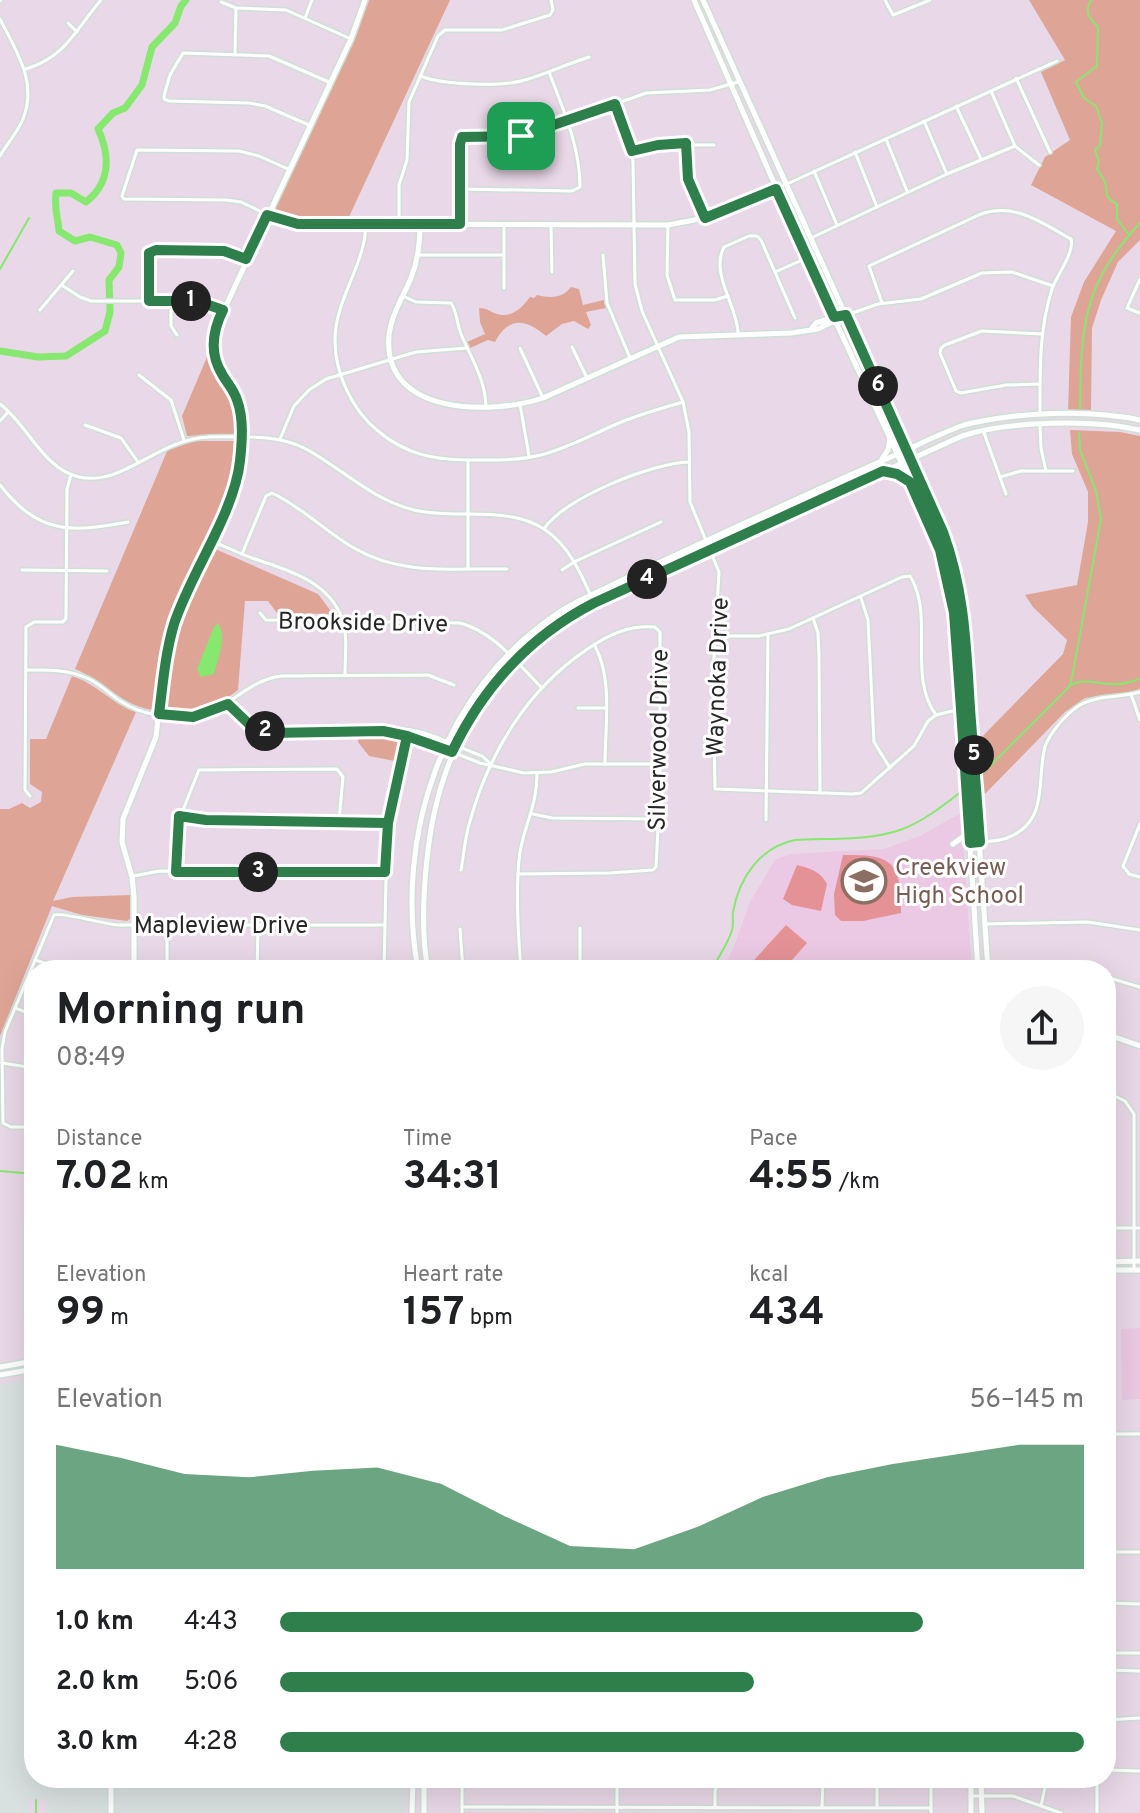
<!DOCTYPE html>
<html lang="en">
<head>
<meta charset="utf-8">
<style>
  body { margin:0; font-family:Overpass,sans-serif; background:#f6f6f6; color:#202124; height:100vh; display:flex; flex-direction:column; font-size:30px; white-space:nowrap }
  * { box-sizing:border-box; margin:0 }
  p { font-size:26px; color:#757577 }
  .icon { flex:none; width:44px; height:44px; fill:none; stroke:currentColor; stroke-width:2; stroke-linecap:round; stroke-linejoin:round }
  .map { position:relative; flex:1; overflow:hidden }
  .details { position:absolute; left:24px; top:960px; width:1092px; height:828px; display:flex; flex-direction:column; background:#fff; border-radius:32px; box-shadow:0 8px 32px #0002 }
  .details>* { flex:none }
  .pin { position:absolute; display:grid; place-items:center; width:68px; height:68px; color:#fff; margin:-34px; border-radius:16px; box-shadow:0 4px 12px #0006 }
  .km { position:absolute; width:40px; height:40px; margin:-20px; border-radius:50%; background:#222; color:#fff; font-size:22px; line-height:40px; text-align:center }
  .round { display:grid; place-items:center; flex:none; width:84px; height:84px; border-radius:42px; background:#f6f6f6 }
  .overview { display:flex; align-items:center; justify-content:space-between; height:136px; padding:0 32px }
  h1 { font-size:44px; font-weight:700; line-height:60px }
  .stats { display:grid; grid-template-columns:repeat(3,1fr); gap:12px; height:136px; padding:8px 32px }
  .stats div { display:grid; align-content:center }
  .stats b { font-size:40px; font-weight:700 }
  .stats small { font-size:22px; font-weight:400 }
  .stats p { font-size:22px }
  .chart { height:224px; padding:16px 32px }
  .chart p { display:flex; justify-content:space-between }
  .chart svg { width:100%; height:144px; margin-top:8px; fill:#2e7f4c; opacity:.7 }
  ul { padding:0 32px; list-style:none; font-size:26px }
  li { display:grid; grid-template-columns:128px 96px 1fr; align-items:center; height:60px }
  li i { height:20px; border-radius:10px; background:#2e7f4c }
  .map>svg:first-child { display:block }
  .industrial { fill:#d9e1e0 }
  .education { fill:#ebc8e3 }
  .green { fill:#dea596 }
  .pitch { fill:#e59296 }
  .water { fill:#87e86f }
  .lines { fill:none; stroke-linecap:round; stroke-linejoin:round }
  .stream { stroke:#87e86f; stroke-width:2 }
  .river { stroke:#87e86f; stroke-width:7 }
  .street-casing { stroke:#cee0d4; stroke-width:6 }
  .secondary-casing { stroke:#cee0d4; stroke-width:8 }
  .street { stroke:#fff; stroke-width:3 }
  .secondary { stroke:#fff; stroke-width:5 }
  .route-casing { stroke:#fff; stroke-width:16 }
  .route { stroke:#2e7f4c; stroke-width:10 }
  .labels { text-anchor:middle; stroke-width:6; stroke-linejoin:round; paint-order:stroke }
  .street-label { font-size:24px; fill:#272727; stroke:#fff }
  .education-label { font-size:24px; fill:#785e54; stroke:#fff; text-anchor:start }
</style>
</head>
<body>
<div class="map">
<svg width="1140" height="1813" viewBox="0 0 1140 1813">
  <rect width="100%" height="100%" fill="#e9d8e7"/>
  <polygon class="industrial" points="34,1378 34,1778 406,1778 405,1813 46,1813 46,1799 29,1799 29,1813 0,1813 0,1384"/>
  <g class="education">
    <polygon points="961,813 972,970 722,970 733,949 750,902 775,860 790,854 884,849 920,836"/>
    <polygon points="1140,1328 1140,1399 1122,1400 1121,1329"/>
  </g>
  <g class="green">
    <path d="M367,0h83l-103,221c-22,0 -57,6 -75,-10l87,-186z"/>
    <polygon points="1029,0 1140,0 1140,240 1118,262 1101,300 1092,328 1091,412 1068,412 1071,317 1084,282 1116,231 1031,185 1045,157 1070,140 1041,72 1065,60"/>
    <path d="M571,287l8,2 4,16 21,-5 2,8 -20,4 5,13 -3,4 -14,-8 -12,3 -16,12c-20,-17 -37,-20 -51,6l-7,-2 -18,8 -3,-6 18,-8 -5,-12 -1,-14c9,0 11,4 18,6 15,4 25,-6 33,-17l4,1 3,-3c13,3 25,4 34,-8z"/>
    <polygon points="210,350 214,367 235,405 238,432 236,434 187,436 182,416"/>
    <polygon points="1070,430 1120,432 1140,436 1140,689 1123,694 1085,698 1065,712 985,794 978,741 1063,654 1067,640 1033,607 1025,595 1077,585 1088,522 1088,492 1072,454"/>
    <path d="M195,441h41c11,33 -57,162 -71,202 -7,21 -6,44 -9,67 -31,-1 -53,-30 -81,-41l93,-220z"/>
    <path d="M213,548l105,46 15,20 -56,-1 -9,-12h-23l-7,89c-24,19 -44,26 -75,22l5,-57 14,-37z"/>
    <path d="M72,676c25,8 40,28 64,36l-83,189 19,-4 59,-2v23l-4,3 -45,-6 -30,-9 -52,130v-227h9l13,-6 8,5 11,-6 1,-10 -12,-8v-45h16z"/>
    <polygon points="358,736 401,738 403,742 400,762 369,756 358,742"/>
  </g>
  <g class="pitch">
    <path d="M843,855c51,-1 58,8 58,58l-38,8h-22l-6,-6 -1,-21z"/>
    <path d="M797,865c14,4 23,6 30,19l-6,27 -29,-6 -9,-6z"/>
    <polygon points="786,925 807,943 783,970 745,970"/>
  </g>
  <path class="water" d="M218,623c9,15 0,35 -4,51l-13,3 -4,-8 17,-42z"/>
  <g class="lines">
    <g class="stream">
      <path d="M1091,0c-7,13 -2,18 7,27l-1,39 -21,16 8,16 12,8 6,17 -2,23 -5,4 4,12 -2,7c2,4 5,7 7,11 6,12 -4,14 13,24v15l12,16"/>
      <polyline points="0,269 29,218"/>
      <path d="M1080,409c1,-82 2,-123 60,-186"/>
      <path d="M1071,685c13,-7 27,-1 41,-1 10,1 19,-2 28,-5"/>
      <polyline points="977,779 1069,687 1072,678 1101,519 1096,491 1080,450 1079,433"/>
      <path d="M712,970c6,-13 16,-26 20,-40 2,-5 0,-12 1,-18 6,-34 27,-65 62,-72 33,-2 73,1 105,-10 26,-9 50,-30 72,-47"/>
      <polyline points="0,1171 34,1174"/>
      <polyline points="36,1800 36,1813"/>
    </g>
    <path class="river" d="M0,351l38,6 28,-1 39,-25 5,-19 -1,-32 10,-13 2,-14 -4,-8 -27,-8 -15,4 -16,-10c-1,-15 -5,-20 -3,-38h15l15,9c25,-20 24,-47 12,-73l15,-16 12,-5 17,-23 10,-38 23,-24 6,-17 5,-6"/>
    <g class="street-casing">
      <g id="street">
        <polyline points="885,0 893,15 930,0"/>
        <polyline points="0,1 1,0"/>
        <polyline points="221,2 236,8 286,10 351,39"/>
        <polyline points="305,18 312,0"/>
        <path d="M0,19c16,32 38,63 23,100 -5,13 -16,24 -23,37"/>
        <polyline points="68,23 77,32"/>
        <polyline points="235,55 236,8"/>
        <path d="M26,69c41,-13 50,-40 75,-69"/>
        <path d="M420,76c23,9 81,11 105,4 21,-6 42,-16 64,-23"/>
        <polyline points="1016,78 1050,152"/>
        <polyline points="991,91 1015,146 1039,165"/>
        <polyline points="615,104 633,161 635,284 642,311 683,402 689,432 690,502 719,572 713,674 715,789 852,794 861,793 914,746 928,721 936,715 961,709"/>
        <polyline points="956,106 981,159"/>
        <polyline points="924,121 946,172"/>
        <polyline points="309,125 265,106 249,103 169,101 164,99 164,96 170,75 183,53 269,56 329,82"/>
        <polyline points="886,139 907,191"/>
        <polyline points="686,143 688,179 705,218"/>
        <polyline points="632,151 658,145 714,145"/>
        <polyline points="855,152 877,207"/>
        <polyline points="814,171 837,225"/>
        <path d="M460,189l112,2 8,-4c0,-41 -17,-78 -31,-115"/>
        <polyline points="776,189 1057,61"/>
        <polyline points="266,214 241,202 226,200 124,199 122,196 137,150 239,151 259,156 288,169"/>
        <path d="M366,224c-1,42 -31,75 -31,116 0,34 17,70 43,91 27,23 56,29 90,29 25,0 48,1 73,-5 27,-7 52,-21 78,-32 21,-9 43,-15 64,-21"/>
        <polyline points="399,224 399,185 407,160 409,102 438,36 445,30 502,30 550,15 553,10 551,0"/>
        <polyline points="460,224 460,144 462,137 529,135 646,93 710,90 738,82"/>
        <polyline points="504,224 504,288"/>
        <polyline points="551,224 552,272"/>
        <polyline points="668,225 667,275 675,300 715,300 728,296"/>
        <polyline points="811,238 947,174 1015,146"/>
        <polyline points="418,255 504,255"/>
        <polyline points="603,255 607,303 630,358"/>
        <polyline points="775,272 807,258"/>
        <polyline points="1140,279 1127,308 1140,313"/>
        <polyline points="63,286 80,297 91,301 197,301 223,310"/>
        <path d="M403,296l13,6 35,1c6,9 6,21 10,31 10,24 24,45 25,72"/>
        <polyline points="149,301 150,251 224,251 246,259"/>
        <polyline points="171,301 171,326 177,335"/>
        <path d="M882,303l-13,-37 112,-52c34,-12 61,9 90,25 4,13 -14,36 -19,50 -13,41 -12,81 -12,123"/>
        <polyline points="40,310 73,271"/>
        <polyline points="847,315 878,304 921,299 982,273 1012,272 1053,286"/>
        <path d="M738,333c-1,-28 -28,-59 -14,-86l25,-11h8l4,4 34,78"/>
        <polyline points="572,347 587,378"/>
        <polyline points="520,348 543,398"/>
        <polyline points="139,375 171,400 184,440"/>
        <polyline points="1040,384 1006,385 961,393 956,391 940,353 941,348 945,345 982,331 1042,334"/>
        <path d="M0,404c28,21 43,65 79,73 44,10 78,-38 130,-40 30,0 67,-3 95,11 38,20 66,51 110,62 42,10 92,-5 130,19 26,17 38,47 50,74"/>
        <polyline points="520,404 529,456"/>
        <polyline points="0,421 8,412"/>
        <polyline points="85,425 121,438 138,462"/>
        <polyline points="1040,425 1041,448 1046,471"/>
        <polyline points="983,430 1006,494"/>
        <polyline points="280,439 294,406 309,390 326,379 416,352 467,348"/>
        <polyline points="1000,477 1021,471 1073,471"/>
        <path d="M0,485c39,49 69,48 128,37"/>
        <path d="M544,529c20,-31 108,-66 145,-67"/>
        <path d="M211,541c14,5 27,12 41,17 33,11 78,23 90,61 6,17 3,38 3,56"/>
        <path d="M242,554l24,-58 6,-3c30,14 54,39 82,55 47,28 101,20 153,21"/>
        <polyline points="468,569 468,461"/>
        <polyline points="22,570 107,571"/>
        <polyline points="562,570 574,562 661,522"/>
        <polyline points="861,598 868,620 874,742 890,768"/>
        <path d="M260,613l6,7 194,3c34,9 57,40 81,64"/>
        <polyline points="813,618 818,633 819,656 820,793"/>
        <path d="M715,636h44l30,-7 113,-52 8,-1c25,40 -3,100 26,139"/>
        <path d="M595,646c18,34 10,79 10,118"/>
        <path d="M26,670c21,0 41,-1 61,8 14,6 23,17 35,24 18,12 44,16 65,15 39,-1 56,-36 94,-41l147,-1 26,10"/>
        <polyline points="1131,694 1140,720"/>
        <path d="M228,704l22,21 20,8 113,-2c32,-9 69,14 99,25l9,8"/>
        <polyline points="578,708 605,708"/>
        <polyline points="383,731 419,739 480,763 524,773 551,772 585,764 660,764"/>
        <polyline points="30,796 25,790 26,627 34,622 63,622 66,618 67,489 71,475"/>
        <polyline points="533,814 552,818 657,819"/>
        <polyline points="179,816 206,820 387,822"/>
        <polyline points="766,820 768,635"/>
        <polyline points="1140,824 1123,866 1129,874 1140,877"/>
        <path d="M970,843c11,-1 26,-1 37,-5 43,-16 29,-58 38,-91 5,-15 22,-34 35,-42 17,-10 41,-7 60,-13"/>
        <path d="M461,870c3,-16 4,-33 9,-49 19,-68 57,-131 116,-171 22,-15 42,-25 69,-23l5,5v159l-4,76 -3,3 -44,3 -90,1"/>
        <polyline points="176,872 177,825 199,770 337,769 343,777 339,820"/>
        <polyline points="133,876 160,871 385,872"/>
        <polyline points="986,924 1088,922 1140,930"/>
        <polyline points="167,925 167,970"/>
        <polyline points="580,928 580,970"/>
        <polyline points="460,929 463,970"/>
        <polyline points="35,960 66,970"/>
        <polyline points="257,970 258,926"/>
        <polyline points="384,970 387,834 393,795 408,730"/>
        <path d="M521,970c-3,-36 -6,-83 -1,-118 5,-29 17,-46 17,-78"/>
        <polyline points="1106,977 1140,987"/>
        <polyline points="15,1008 34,1015"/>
        <polyline points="2,1063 34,1068"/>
        <polyline points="1106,1092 1125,1101 1134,1114 1134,1269"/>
        <path d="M34,1127h-23l-8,-4 -1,-74 3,-17 49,-117c9,-3 49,9 64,10h266"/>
        <polyline points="34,1212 30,1213 26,1221 26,1318 27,1323 34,1326"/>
        <polyline points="1106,1228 1140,1228"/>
        <polyline points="1106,1552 1140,1552"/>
        <polyline points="1111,1552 1113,1438 1116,1434 1140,1434"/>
        <polyline points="1106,1603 1140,1604"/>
        <polyline points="1106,1653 1140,1653"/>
        <polyline points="1106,1670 1140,1671"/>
        <polyline points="1106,1720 1140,1718"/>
        <polyline points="1106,1770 1140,1771"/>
        <polyline points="931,1778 931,1813"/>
        <polyline points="971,1796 1013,1796 1061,1813"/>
        <polyline points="822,1806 823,1778"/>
        <polyline points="1041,1806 1047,1778"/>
        <polyline points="462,1807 931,1808"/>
        <polyline points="715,1807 715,1791 720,1778"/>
        <polyline points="877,1807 877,1778"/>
        <polyline points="462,1813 462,1778"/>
        <polyline points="617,1813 617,1778"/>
        <polyline points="1097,1813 1097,1778"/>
      </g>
    </g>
    <g class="secondary-casing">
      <g id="secondary">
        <polyline points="694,0 820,288 928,520 943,559 956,628 978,970"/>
        <polyline points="703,0 927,495 954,563 963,605 988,970"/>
        <polyline points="267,215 298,224 668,225 705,218 776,189"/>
        <path d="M420,224c0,19 -2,37 -9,54 -8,19 -20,37 -22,58 -7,80 103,79 154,62l136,-61 112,-4 27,-4 28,-14"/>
        <polyline points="812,328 816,323 835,317"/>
        <polyline points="882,459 888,450 890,439"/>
        <polyline points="884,471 908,481"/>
        <polyline points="179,622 203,561"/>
        <polyline points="953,844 964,836 968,828"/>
        <polyline points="134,970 134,896 132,877 122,842 123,819 156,737 164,661 174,625 233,488 240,459 240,408 235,395 217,363 214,348 215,329 351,39 365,0"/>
        <path d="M418,970c-24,-134 24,-280 140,-357 16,-11 36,-19 54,-28 41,-20 84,-39 126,-59 53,-24 106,-49 160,-72 22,-10 43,-21 66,-29 51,-13 124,-16 176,-5"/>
        <path d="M428,970c-7,-36 -5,-74 -1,-111 11,-111 65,-204 167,-256l368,-167c46,-15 130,-17 178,-6"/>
        <polyline points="1106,1034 1140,1046"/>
        <polyline points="1106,1262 1140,1261"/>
        <polyline points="1106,1270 1140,1270"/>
        <polyline points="0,1367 34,1361"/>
        <polyline points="0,1375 34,1369"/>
        <polyline points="424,1778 424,1813"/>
        <polyline points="971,1778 971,1813"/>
        <polyline points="981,1778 982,1813"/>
        <polyline points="111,1813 111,1778"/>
        <polyline points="412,1813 413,1778"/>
      </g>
    </g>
    <use href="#street" class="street"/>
    <use href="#secondary" class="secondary"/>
  </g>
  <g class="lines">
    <g class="route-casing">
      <path id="route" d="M521,136l-59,1 -2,7v80h-162l-31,-9 -21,44 -22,-8 -68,-1 -7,3v48h48l26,9c-10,20 -14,43 -1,64 5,9 12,16 15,26 7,18 5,42 3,61 -6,53 -49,111 -66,163 -9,31 -11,59 -15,90l34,3 35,-13 22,21 20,8 113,-2 24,5 -19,87 -182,-3 -27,-4 -3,56h209l3,-49 19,-87 45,16c31,-65 78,-116 142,-149l289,-132 14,3 13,8 30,68 14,63 7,96 9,-1 10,134 -10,1 -9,-134 9,-1c-4,-62 -5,-116 -27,-176l-97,-217 -12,2 -58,-128 -71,29 -17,-39 -2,-36 -28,2 -26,6 -17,-47 -94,32"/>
    </g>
    <use href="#route" class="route"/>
  </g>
  <defs>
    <g id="school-ring" transform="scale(2.3)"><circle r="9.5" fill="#fff" stroke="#8d6e63" stroke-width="1.5"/><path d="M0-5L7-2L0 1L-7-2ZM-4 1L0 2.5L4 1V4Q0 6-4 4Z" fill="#8d6e63"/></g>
  </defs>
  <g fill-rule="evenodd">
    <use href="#school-ring" x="864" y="881"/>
  </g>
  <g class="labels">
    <g class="street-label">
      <text transform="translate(363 622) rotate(1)" y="8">Brookside Drive</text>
      <text transform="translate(717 677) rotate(-88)" y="8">Waynoka Drive</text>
      <text transform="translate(658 740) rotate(-89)" y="8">Silverwood Drive</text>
      <text x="221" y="933">Mapleview Drive</text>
    </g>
    <g class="education-label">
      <text x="895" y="875">Creekview<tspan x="895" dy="28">High School</tspan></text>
    </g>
  </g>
</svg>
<div class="pin" style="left:521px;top:136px;background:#1e9e55"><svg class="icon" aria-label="arrive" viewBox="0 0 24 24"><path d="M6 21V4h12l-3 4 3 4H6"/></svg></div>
<b class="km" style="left:191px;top:301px">1</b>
<b class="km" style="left:265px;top:731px">2</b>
<b class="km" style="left:258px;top:872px">3</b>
<b class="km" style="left:647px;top:579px">4</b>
<b class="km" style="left:974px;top:755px">5</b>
<b class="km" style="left:878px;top:386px">6</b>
<section class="details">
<div class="overview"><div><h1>Morning run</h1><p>08:49</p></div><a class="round"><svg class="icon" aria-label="share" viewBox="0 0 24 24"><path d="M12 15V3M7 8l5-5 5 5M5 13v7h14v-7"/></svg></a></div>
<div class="stats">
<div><p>Distance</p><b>7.02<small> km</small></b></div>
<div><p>Time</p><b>34:31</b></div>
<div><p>Pace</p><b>4:55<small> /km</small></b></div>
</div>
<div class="stats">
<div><p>Elevation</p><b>99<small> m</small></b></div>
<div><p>Heart rate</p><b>157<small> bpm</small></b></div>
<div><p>kcal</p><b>434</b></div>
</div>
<div class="chart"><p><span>Elevation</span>56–145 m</p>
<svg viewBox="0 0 160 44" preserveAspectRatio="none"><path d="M0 44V6L10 10L20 15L30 16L40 14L50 13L60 18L70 28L80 37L90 38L100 31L110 22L120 16L130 12L140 9L150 6L160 6V44z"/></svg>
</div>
<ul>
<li><b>1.0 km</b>4:43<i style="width:80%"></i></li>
<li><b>2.0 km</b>5:06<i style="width:59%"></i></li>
<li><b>3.0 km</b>4:28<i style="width:100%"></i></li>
</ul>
</section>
</div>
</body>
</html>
